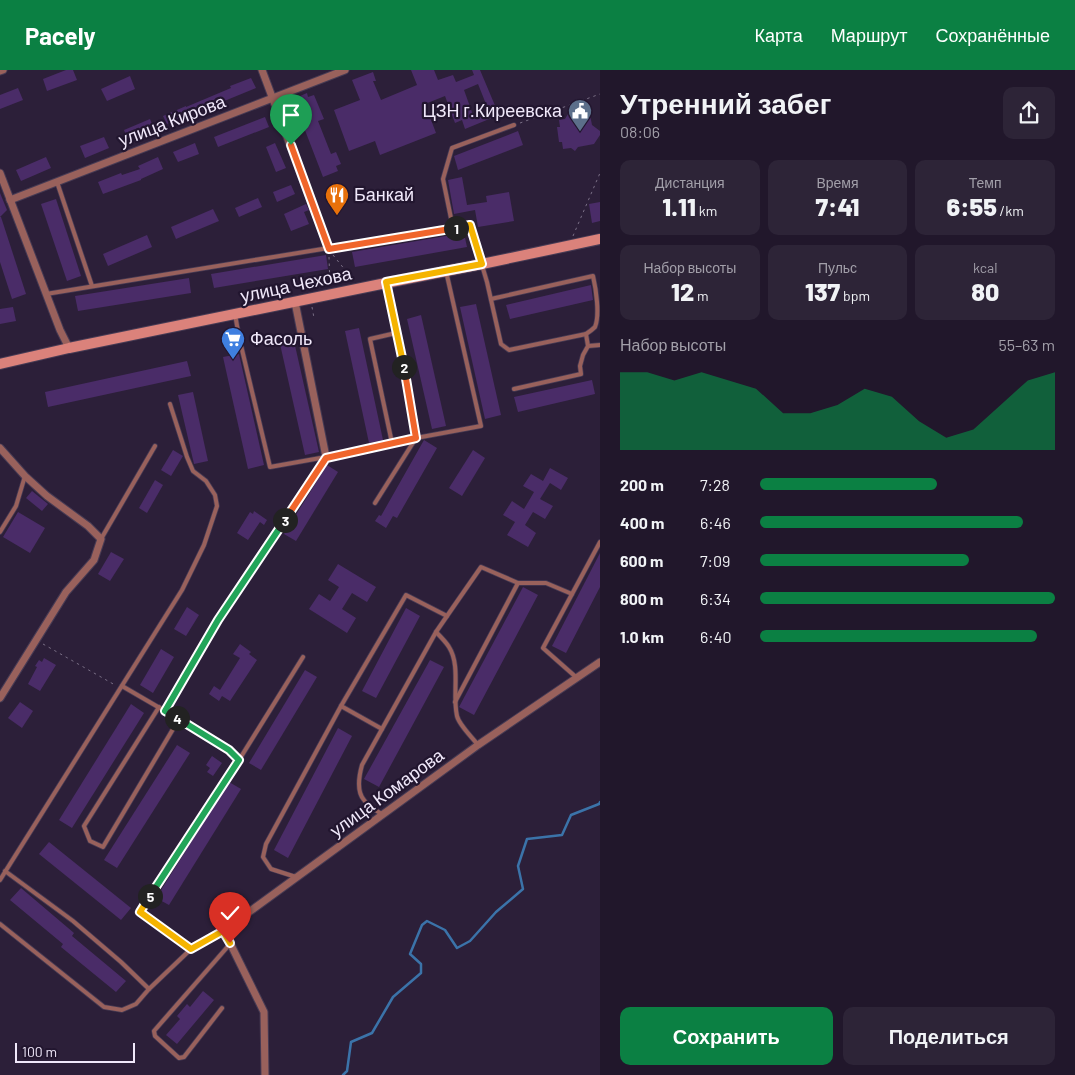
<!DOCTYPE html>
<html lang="ru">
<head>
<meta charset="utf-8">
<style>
  body { margin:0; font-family:Barlow,sans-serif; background:#2d2437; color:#f1f3f6; height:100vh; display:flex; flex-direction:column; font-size:19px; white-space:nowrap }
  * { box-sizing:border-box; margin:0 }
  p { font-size:16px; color:#a29fa9 }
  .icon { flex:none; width:28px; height:28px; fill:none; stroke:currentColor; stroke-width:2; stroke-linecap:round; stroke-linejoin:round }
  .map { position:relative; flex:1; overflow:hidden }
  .side { display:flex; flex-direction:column; background:#21172b; width:475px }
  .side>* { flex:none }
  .scale { position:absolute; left:15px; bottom:12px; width:120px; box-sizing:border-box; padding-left:5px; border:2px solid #f0e8fa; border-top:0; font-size:14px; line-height:18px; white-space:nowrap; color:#f0e8fa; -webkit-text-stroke:4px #22162f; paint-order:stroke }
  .pin { position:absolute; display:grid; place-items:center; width:42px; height:42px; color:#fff; margin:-51px -21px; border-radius:50% 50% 50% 0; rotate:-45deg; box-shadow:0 0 5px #0007 }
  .pin .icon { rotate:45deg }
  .km { position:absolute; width:25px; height:25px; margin:-12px; border-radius:50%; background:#222; color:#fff; font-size:14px; line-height:25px; text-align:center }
  .round { display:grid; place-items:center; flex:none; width:52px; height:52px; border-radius:10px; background:#2d2437 }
  .head { display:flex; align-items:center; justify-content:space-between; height:85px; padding:0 20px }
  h1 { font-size:28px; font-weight:800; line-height:38px }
  .figures { display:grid; grid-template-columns:repeat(3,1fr); gap:8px; height:85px; padding:5px 20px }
  .figures div { display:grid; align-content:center; border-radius:10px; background:#2d2437; text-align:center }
  .figures b { font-size:25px; font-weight:800 }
  .figures small { font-size:14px; font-weight:400 }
  .figures p { font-size:14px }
  .chart { height:140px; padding:10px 20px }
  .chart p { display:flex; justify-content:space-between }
  .chart svg { width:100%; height:90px; margin-top:5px; fill:#0b8043; opacity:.7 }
  .button { display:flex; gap:10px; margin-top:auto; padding:10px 20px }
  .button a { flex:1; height:58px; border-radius:10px; background:#0b8043; color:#fff; font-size:20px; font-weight:800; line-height:58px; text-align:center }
  .button a+a { background:#2d2437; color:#f1f3f6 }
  ul { padding:0 20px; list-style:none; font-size:16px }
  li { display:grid; grid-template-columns:80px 60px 1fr; align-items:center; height:38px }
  li i { height:12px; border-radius:6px; background:#0b8043 }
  header { display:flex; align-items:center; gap:30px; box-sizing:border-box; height:70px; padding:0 25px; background:#0b8043; color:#fff }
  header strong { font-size:24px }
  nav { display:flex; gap:28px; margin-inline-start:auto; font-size:18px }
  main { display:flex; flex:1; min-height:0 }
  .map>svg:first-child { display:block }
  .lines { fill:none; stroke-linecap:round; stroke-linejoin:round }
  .stream { stroke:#3b73a9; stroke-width:2.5 }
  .building { fill:#4a2c68; fill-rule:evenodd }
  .lane-casing { stroke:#473b54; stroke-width:5.5 }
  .street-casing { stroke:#473b54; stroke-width:9 }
  .secondary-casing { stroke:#473b54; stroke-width:12 }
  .path { stroke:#796e85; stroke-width:1; stroke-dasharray:2.5 4; stroke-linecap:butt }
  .lane { stroke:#99615c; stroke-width:4 }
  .street { stroke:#99615c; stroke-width:7 }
  .secondary { stroke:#db827b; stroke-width:10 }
  .split-1-casing { stroke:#fff; stroke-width:10 }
  .split-2-casing { stroke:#fff; stroke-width:10 }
  .split-3-casing { stroke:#fff; stroke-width:10 }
  .split-4-casing { stroke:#fff; stroke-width:10 }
  .split-5-casing { stroke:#fff; stroke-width:10 }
  .split-6-casing { stroke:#fff; stroke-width:10 }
  .split-1 { stroke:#f0652b; stroke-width:6 }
  .split-2 { stroke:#f5b400; stroke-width:6 }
  .split-3 { stroke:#f0652b; stroke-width:6 }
  .split-4 { stroke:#22a559; stroke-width:6 }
  .split-5 { stroke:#22a559; stroke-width:6 }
  .split-6 { stroke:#f5b400; stroke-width:6 }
  .labels { text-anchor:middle; stroke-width:4.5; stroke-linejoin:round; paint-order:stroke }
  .poi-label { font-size:18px; fill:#f0e8fa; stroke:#22162f; text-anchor:start }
  .street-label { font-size:18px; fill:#f0e8fa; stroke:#22162f }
</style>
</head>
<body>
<header>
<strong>Pacely</strong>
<nav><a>Карта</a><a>Маршрут</a><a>Сохранённые</a></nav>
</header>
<main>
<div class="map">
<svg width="600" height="1005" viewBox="0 0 600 1005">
  <rect width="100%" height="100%" fill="#2c1f39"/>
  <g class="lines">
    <polyline class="stream" points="343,1005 347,1001 351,972 372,963 393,927 421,903 421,894 410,884 422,855 427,851 445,860 457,878 470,871 496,842 523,819 518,796 527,769 562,765 571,745 599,734 600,732"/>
  </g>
  <g class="building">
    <polygon points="66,0 73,0 77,10 47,21 43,9"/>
    <path d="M411,0h23l4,10 15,-5 3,7 18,-7 -2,-5h8l19,45 -34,14 -3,-9 -7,3 -10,-27 -20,8 11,29 -56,22 -5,-14 -26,10 -15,-41 26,-10 -8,-20 21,-8 3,9h-3l8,19 36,-15zM478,14l10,25 -15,6 -9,-25z"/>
    <polygon points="130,6 135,19 107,31 101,19"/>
    <polygon points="251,8 256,18 200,41 200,40 167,54 163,46 186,36 186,37 231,18 230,16"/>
    <polygon points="18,18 23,30 0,39 0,25"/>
    <polygon points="307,23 308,27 314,25 324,49 318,51 331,84 336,82 341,94 336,96 338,101 323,107 293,29"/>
    <polygon points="568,44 572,48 590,45 592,55 600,61 600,65 594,74 578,77 575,81 571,78 563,79 562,72 559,72 557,57 560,57 559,50 565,49"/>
    <polygon points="265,47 269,57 218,77 214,67"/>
    <polygon points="150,49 154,59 128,70 124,60"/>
    <polygon points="518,61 523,75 458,100 454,86"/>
    <polygon points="104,67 109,78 85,88 80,76"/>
    <polygon points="195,73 199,84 178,92 173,82"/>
    <polygon points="275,73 286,98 276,102 266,77"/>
    <polygon points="46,87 51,98 21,111 16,100"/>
    <polygon points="158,87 163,99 141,109 141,110 103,124 98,112 121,103 122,105 140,99 138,96"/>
    <polygon points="462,107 467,135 487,132 486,126 509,122 514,151 478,157 475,140 454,144 448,110"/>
    <polygon points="291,115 295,124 277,132 273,122"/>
    <polygon points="0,123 7,140 0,147"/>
    <polygon points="258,128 262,137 239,147 235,138"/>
    <polygon points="56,129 81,206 67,211 41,134"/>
    <polygon points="600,132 600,151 592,153 589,134"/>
    <polygon points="306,134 309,140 304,142 309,154 291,161 284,144"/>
    <polygon points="213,139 219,151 176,169 171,157"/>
    <polygon points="0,147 1,147 26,224 12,229 0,192"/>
    <polygon points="464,163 467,177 355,197 352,182"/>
    <polygon points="147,165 152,177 108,196 103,184"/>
    <polygon points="326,185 328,199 214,218 211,204"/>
    <polygon points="189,208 191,223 78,241 75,226"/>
    <polygon points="591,215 593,230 510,249 506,235"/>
    <polygon points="476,234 501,345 485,349 460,237"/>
    <polygon points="13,237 16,251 0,254 0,239"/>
    <polygon points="421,245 446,356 432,359 407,249"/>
    <polygon points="359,258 383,370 369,373 345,261"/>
    <polygon points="294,271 319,382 305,385 280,274"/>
    <polygon points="239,284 264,395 248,399 223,287"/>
    <polygon points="187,291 191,306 48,337 45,322"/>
    <polygon points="592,310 595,324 518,342 514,327"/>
    <polygon points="193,322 208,391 194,394 178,325"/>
    <polygon points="424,370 437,378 397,448 393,446 386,458 375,451 379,445 381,446"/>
    <polygon points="173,380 183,386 171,406 161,400"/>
    <polygon points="473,380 485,388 462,426 449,418"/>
    <polygon points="327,395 338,402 296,471 284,464"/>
    <polygon points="550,398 568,408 561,420 550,413 540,429 553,436 545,449 533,442 525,455 536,463 528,477 507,465 515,452 503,445 512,431 524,439 534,422 523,416 531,404 543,411"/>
    <polygon points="155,410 163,415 147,443 139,438"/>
    <polygon points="32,421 48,434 42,441 26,428"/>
    <polygon points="254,441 267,450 264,455 260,452 248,470 237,463 250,442 253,444"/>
    <polygon points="18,442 45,458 30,483 3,467"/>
    <polygon points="111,482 124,489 110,511 98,504"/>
    <polygon points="600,483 600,517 566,583 552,576"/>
    <polygon points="338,494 376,517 367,532 352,523 342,539 356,548 347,563 309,539 319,524 330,531 339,517 328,510"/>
    <polygon points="523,517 538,525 474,645 459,637"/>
    <polygon points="187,537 199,545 186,566 174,559"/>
    <polygon points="406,538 420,546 376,628 362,621"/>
    <polygon points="240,574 251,582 249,584 257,590 230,631 222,626 219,631 209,624 214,616 220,620 240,588 233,584"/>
    <polygon points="161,579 174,587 153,623 140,615"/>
    <polygon points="44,588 56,595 40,621 28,614 37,597 35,596 39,590 42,592"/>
    <polygon points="430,590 444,597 379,717 364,709"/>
    <polygon points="305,600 317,607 261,700 249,693"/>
    <polygon points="20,632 33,641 22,658 8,648"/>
    <polygon points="131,634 144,643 72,758 59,750"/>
    <polygon points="338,658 352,666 288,788 274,780"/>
    <polygon points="177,675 190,683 117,798 104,790"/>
    <polygon points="212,686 222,693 213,706 207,702 210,698 206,695"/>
    <polygon points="229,712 241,719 169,835 156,828"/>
    <polygon points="49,772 131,838 121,850 39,784"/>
    <polygon points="21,818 74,863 72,866 126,911 116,922 61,877 63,874 10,830"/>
    <polygon points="203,921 214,930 177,974 166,965 180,949 177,946 187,934 190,937"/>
  </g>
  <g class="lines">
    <g class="lane-casing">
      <g id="lane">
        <polyline points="57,112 92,216"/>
        <polyline points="453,158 443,109 452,78 514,55"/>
        <polyline points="46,224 470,155 487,212 501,274 509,280 586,264 588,276 583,285 580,296 581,304 514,319"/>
        <path d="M491,229l102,-23c3,13 7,39 2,51 -2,2 -6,5 -9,7"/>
        <polyline points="235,244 239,267 270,397 326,387 416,368 481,356 446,201"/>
        <polyline points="588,276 600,275"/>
        <polyline points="392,373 370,269 396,263"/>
        <polyline points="375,433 416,368 407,307 387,215"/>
        <polyline points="0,462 16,436 25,406"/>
        <polyline points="101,469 155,376"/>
        <path d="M436,562c5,5 10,10 13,15 12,19 3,48 8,69 2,9 15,21 21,29"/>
        <polyline points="577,608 543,578 600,472"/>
        <polyline points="455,632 518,513"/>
        <polyline points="341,636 382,659"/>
        <polyline points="159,637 84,756 90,771 103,777 179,649"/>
        <polyline points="239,690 303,587"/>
        <path d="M383,745c-6,-4 -15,-9 -19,-15 -8,-9 -5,-24 -2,-35l74,-133 11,-16"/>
        <polyline points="5,801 73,851 121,892 149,919"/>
        <polyline points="296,807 271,799 263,787 266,774 341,636 406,525 447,546 481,497 518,513 546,513 572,524"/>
        <polyline points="0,810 182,520 204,475 217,436 215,425 206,411 193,401 187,387 170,334"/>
        <polyline points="0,854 104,937 122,940 136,934 149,919 191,879 140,842 239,690 229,680 165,641 122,616"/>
        <polyline points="222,938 184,987 179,988 155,966 154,961 230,874"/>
      </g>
    </g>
    <g class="street-casing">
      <g id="street">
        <polyline points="262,0 329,179"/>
        <polyline points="0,1 3,0"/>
        <polyline points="0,103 60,260 69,278"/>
        <polyline points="10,130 345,0"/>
        <polyline points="0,378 25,406 47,426 88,456 101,469 94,490 66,522 0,628"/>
        <polyline points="165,641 218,550 326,387 295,232"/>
        <polyline points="223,861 230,873 264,942 265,1005"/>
        <polyline points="191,879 223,861 478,675 600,592"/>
      </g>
    </g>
    <g class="secondary-casing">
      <polyline id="secondary" points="0,294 69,278 386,213 482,194 600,169"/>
    </g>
    <g class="path">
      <polyline points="520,53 600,24"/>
      <polyline points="573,166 600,103"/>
      <polyline points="333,185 354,211"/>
      <polyline points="329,187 330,216"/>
      <polyline points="312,237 314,248"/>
      <polyline points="43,574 115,615"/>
    </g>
    <use href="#lane" class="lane"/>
    <use href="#street" class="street"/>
    <use href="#secondary" class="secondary"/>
  </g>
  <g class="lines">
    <g class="split-1-casing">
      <polyline id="split-1" points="291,75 329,179 456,158"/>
    </g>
    <g class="split-2-casing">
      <polyline id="split-2" points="404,297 386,212 482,194 470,155 456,158"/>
    </g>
    <g class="split-3-casing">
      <polyline id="split-3" points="285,450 326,388 416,368 404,297"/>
    </g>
    <g class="split-4-casing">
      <polyline id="split-4" points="177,648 165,641 218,550 285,450"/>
    </g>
    <g class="split-5-casing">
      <polyline id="split-5" points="150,826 239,690 229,680 177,648"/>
    </g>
    <g class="split-6-casing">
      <polyline id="split-6" points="150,826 140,842 191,879 223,861 230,873"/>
    </g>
    <use href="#split-1" class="split-1"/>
    <use href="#split-2" class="split-2"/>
    <use href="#split-3" class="split-3"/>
    <use href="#split-4" class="split-4"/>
    <use href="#split-5" class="split-5"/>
    <use href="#split-6" class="split-6"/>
  </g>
  <defs>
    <g id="civic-pin" transform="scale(1.25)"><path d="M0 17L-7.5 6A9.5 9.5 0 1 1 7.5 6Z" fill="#5c6f8a" stroke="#22162f"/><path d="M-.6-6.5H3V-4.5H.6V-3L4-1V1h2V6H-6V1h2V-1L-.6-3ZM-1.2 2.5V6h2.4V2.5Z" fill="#fff"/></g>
    <g id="restaurant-pin" transform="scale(1.25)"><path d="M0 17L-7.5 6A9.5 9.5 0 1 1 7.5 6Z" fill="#e8710a" stroke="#22162f"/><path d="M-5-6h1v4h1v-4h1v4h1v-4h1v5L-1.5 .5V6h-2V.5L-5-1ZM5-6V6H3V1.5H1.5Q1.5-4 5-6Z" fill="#fff"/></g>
    <g id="supermarket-pin" transform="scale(1.25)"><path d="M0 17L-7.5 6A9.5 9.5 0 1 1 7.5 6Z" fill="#3f7fe0" stroke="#22162f"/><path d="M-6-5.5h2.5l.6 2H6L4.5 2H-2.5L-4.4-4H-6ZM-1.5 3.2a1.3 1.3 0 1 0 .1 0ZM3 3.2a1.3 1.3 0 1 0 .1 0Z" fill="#fff"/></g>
  </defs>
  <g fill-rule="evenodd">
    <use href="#civic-pin" x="580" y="41"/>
    <use href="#restaurant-pin" x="337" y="125"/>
    <use href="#supermarket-pin" x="233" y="269"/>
  </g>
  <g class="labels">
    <g class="poi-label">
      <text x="562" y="47" text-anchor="end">ЦЗН г.Киреевска</text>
      <text x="354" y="131">Банкай</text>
      <text x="250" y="275">Фасоль</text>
    </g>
    <g class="street-label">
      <text transform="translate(172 51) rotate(-21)" y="6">улица Кирова</text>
      <text transform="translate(296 215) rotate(-12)" y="6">улица Чехова</text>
      <text transform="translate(387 723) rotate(-36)" y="6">улица Комарова</text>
    </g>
  </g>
</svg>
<div class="scale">100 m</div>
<div class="pin" style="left:291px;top:75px;background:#1e9e55"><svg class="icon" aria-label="arrive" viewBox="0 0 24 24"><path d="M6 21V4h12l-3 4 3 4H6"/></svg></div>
<div class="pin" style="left:230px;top:873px;background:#d93025"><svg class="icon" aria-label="check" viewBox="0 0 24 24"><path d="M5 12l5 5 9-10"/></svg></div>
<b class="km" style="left:456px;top:158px">1</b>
<b class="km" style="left:404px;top:297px">2</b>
<b class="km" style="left:285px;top:450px">3</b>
<b class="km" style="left:177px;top:648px">4</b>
<b class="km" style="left:150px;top:826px">5</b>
</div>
<section class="side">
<div class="head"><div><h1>Утренний забег</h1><p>08:06</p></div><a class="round"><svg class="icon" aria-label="share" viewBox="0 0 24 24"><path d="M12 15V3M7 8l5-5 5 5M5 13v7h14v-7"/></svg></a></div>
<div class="figures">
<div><p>Дистанция</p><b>1.11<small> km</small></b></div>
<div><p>Время</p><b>7:41</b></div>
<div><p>Темп</p><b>6:55<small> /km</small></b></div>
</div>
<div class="figures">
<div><p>Набор высоты</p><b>12<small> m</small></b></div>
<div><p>Пульс</p><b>137<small> bpm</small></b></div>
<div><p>kcal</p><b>80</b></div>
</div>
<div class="chart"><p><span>Набор высоты</span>55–63 m</p>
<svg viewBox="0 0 160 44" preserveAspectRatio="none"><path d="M0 44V6L10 6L20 10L30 6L40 10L50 14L60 26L70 26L80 22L90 14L100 18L110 30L120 38L130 34L140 22L150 10L160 6V44z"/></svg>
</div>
<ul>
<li><b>200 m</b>7:28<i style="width:60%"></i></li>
<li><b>400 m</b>6:46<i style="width:89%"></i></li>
<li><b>600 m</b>7:09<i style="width:71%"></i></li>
<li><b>800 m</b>6:34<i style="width:100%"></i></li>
<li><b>1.0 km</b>6:40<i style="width:94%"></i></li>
</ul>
<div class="button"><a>Сохранить</a><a>Поделиться</a></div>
</section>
</main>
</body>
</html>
